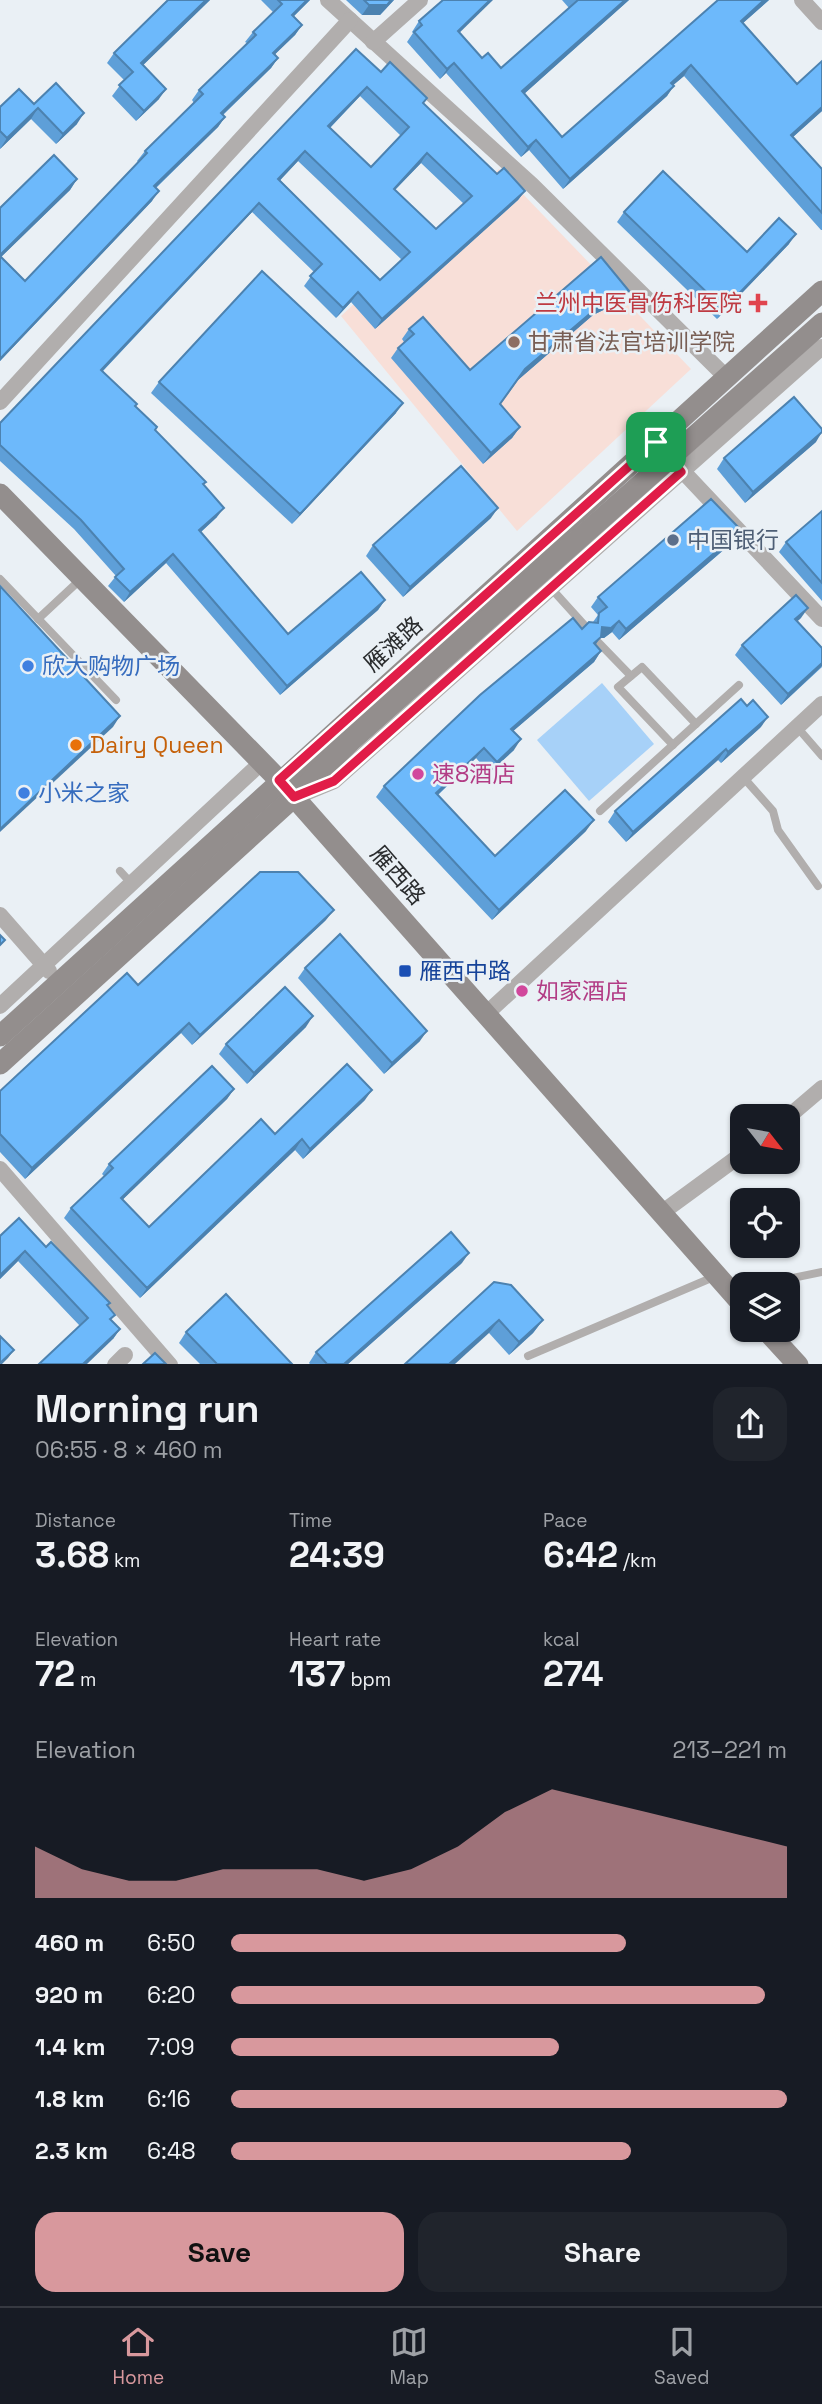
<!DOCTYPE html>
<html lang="en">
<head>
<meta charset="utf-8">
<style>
  body { margin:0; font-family:"Space Grotesk","Noto Sans SC",sans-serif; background:#20242c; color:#f1f3f6; height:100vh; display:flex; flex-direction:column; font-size:26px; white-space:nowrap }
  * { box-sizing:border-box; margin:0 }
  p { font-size:23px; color:#9ea1a6 }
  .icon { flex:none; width:38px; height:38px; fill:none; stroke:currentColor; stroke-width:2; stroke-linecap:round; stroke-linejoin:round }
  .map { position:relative; height:1364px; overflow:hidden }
  .details { display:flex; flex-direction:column; background:#171b24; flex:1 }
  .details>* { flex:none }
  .needle { width:46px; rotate:121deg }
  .tools { position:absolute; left:730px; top:1104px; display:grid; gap:14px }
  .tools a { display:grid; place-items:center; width:70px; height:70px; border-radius:14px; background:#171b24; box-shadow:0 2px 5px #0004; font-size:35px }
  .pin { position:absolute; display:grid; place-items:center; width:60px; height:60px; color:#fff; margin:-30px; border-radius:14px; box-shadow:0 4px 10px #0006 }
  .round { display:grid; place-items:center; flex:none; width:74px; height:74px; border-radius:21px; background:#20242c }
  .summary { display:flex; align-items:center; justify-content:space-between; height:119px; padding:0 35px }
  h1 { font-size:38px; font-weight:600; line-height:52px }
  .stats { display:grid; grid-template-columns:repeat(3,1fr); gap:10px; height:119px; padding:7px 35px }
  .stats div { display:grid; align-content:center }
  .stats b { font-size:35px; font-weight:600 }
  .stats small { font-size:19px; font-weight:400 }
  .stats p { font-size:19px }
  .chart { height:196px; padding:14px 35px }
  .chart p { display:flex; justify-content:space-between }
  .chart svg { width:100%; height:126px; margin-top:7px; fill:#d8989d; opacity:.7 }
  .button { display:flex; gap:14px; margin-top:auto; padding:14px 35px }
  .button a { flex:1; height:80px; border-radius:21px; background:#d8989d; color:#111; font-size:28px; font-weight:600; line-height:80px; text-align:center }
  .button a+a { background:#20242c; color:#f1f3f6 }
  ul { padding:0 35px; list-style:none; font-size:23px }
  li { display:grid; grid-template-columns:112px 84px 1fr; align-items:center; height:52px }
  li i { height:18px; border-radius:9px; background:#d8989d }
  .tab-bar { display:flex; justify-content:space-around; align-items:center; height:98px; border-top:2px solid #363941; background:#171b24; font-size:19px; color:#9ea1a6 }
  .tab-bar a { display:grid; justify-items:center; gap:4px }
  .tab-bar .active { color:#d8989d }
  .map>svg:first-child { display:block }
  .education { fill:#f8dfd8 }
  .green { fill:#a7d1f8 }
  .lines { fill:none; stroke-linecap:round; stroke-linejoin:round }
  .lane { stroke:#b1aead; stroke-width:8 }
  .street { stroke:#b1aead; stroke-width:16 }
  .secondary { stroke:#938e8d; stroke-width:21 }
  .wall { fill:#5e9fd8; fill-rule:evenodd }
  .shaded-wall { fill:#4c82b0 }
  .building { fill:#6db9fb; stroke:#4c82b0; stroke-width:2; fill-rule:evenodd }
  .route-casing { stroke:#fff; stroke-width:14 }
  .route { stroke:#e11d48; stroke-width:9 }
  .health-dot { fill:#e0444e; stroke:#eaf0f5; stroke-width:2.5 }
  .education-dot { fill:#8d6e63; stroke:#eaf0f5; stroke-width:2.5 }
  .service-dot { fill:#5c6f8a; stroke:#eaf0f5; stroke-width:2.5 }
  .shop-dot { fill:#3f7fe0; stroke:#eaf0f5; stroke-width:2.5 }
  .food-dot { fill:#e8710a; stroke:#eaf0f5; stroke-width:2.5 }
  .hotel-dot { fill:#d1479c; stroke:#eaf0f5; stroke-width:2.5 }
  .transit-dot { fill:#1a4fb4; stroke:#eaf0f5; stroke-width:2.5 }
  .labels { text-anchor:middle; stroke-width:5; stroke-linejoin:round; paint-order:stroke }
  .health-label { font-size:23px; fill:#be3a42; stroke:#eaf0f5; text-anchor:end }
  .education-label { font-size:23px; fill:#785e54; stroke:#eaf0f5; text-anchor:start }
  .service-label { font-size:23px; fill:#4e5e75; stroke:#eaf0f5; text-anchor:start }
  .street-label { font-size:23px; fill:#2a2c2e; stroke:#eaf0f5 }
  .shop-label { font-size:23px; fill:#366cbe; stroke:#eaf0f5; text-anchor:start }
  .food-label { font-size:23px; fill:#c56008; stroke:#eaf0f5; text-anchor:start }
  .hotel-label { font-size:23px; fill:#b23c85; stroke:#eaf0f5; text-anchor:start }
  .transit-label { font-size:23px; fill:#164399; stroke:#eaf0f5; text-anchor:start }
</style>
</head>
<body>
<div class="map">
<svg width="822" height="1365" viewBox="0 0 822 1365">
  <rect width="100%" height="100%" fill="#eaf0f5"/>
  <polygon class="education" points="499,169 691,369 517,531 341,316"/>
  <polygon class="green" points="602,683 654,744 589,801 537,740"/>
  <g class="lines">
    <g class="lane">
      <polyline points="0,579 116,700"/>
      <polyline points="549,586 587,628"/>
      <polyline points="38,619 81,579"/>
      <polyline points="599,643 631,676"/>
      <polyline points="797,727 822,756"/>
      <polyline points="673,745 618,687 642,667 696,724"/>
      <polyline points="743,777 773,811 778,830 818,886"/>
      <polyline points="600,811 739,685"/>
      <polyline points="120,871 131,883"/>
      <polyline points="763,1284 822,1272"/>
      <polyline points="528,1356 716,1276"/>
    </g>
    <g class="street">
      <polyline points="328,0 532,185 728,379"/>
      <polyline points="802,0 822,22"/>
      <polyline points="373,42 420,0"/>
      <polyline points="0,402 350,20"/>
      <polyline points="675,463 822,619"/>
      <polyline points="300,795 334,781 822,347"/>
      <polyline points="0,915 49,971"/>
      <polyline points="0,1006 262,762"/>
      <polyline points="485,1015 822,704"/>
      <polyline points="788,1117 822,1088"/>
      <polyline points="0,1169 170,1365"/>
      <polyline points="660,1214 742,1154"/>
      <polyline points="115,1365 125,1355"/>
    </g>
    <g class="secondary">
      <polyline points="0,494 279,780 742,1304"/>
      <polyline points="0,1036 822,291"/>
      <polyline points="0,1064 294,797 350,742 822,323"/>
      <polyline points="766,1330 798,1365"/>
    </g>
  </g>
  <g class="wall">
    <polygon points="168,0 210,0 143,65 159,99 136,121 112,96 124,80 107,63 114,53"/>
    <polygon points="261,0 310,0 294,16 302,25 295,35 275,54 278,58 271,68 223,115 225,117 218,127 156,188 152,201 0,361 0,208 77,179 70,190 1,257 25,281 138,162 137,161 145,151 194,103 192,100 199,90 247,43 245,42 253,32 273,12"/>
    <polygon points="346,0 394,0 380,15 362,15"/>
    <polygon points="562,0 629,0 524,94 562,137 718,0 769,0 743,23 822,111 793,137 822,169 822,230 821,230 684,76 673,85 667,96 563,189 529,150 521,157 446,73 440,79 407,42 413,33 412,32 419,21 459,33 482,58 501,68 569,8"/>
    <path d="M381,72l46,26 -4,6 74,70 28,17 -7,9 -143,129 -24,-27 -15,16 -32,-32 10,-14 -62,-60 -149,159 32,36 20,23 51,52 -3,3 14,32 -16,15 87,102 97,-34 -7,10 -98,85 -114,-132 -42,39 -16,-16 8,-10 -42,-47 -74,-68v-38zM360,96l41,40 -30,31 -41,-39zM298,161l104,99 -22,20 -100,-100zM421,163l43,41 -28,25 -41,-39z"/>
    <polygon points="34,104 77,124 56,144 31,119 0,149 0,107"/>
    <polygon points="624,212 747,252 789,244 717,319 617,222"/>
    <polygon points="629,291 622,301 593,315 518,380 500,405 520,427 512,438 483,464 391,358 398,348 404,342 402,339 409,329 470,370"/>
    <polygon points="159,382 396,413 292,524 151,393"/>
    <polygon points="816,442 745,503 717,469 724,458"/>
    <polygon points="822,511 822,601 779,552 786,542"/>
    <polygon points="491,518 403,597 366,556 373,545"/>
    <polygon points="734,541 619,640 612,632 604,638 600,638 595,645 601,651 594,662 513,731 514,750 489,773 476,758 438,795 495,856 586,831 492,920 376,797 384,786 582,629 593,622 598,615 591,607 598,597"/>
    <polygon points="801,618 797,621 822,667 781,705 735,655 742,645"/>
    <polygon points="761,727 721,763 718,760 626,842 608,822 615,811"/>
    <polygon points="326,920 192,1045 181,1033 25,1179 0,1152 0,1091 138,985"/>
    <polygon points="305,968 420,1041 384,1074 298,978"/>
    <polygon points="306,1027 247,1084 219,1054 226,1044"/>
    <polygon points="234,1089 227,1099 122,1200 149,1227 275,1134 365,1100 303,1159 295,1150 140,1298 64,1218 71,1208 104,1176 102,1174 109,1164"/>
    <polygon points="0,1236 46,1247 115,1315 111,1320 120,1329 113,1339 80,1326 18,1261 0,1279"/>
    <polygon points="462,1263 348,1364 310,1364 309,1363 316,1352"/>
    <polygon points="494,1282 543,1320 533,1333 509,1355 489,1333"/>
    <polygon points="186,1332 292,1364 200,1364 179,1343"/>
  </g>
  <g class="shaded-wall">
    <polygon points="206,0 210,0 134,74 141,63"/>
    <polygon points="307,0 310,0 285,25 292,15"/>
    <polygon points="394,0 380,15 362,15 369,5"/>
    <polygon points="490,0 493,0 450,42 458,31"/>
    <polygon points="625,0 629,0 515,102 522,91"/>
    <polygon points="764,0 769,0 734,31 741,21"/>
    <polygon points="302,25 295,35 266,63 273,53"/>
    <polygon points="278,58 271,68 214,123 221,113"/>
    <polygon points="454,63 446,73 440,79 447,69"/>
    <polygon points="691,65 684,76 664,93 671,83"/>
    <polygon points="674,86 667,96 563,189 570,179"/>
    <polygon points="367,87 360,96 322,136 328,126"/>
    <polygon points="166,89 159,99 136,121 144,111"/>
    <polygon points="822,107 822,111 784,145 791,135"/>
    <polygon points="38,108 31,119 0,149 7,138"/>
    <polygon points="84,113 77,124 56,144 63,134"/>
    <polygon points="225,117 218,127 147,196 154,186"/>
    <polygon points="536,140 529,150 521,157 528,147"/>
    <polygon points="305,151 298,161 272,189 278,179"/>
    <polygon points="427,153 421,163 387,198 394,189"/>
    <polygon points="77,179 70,190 0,258 0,255"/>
    <polygon points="159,191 152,201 0,361 0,359"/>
    <polygon points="525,191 518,200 375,329 382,319"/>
    <polygon points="259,203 252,212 95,379 101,370"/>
    <polygon points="796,234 789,244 717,319 724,309"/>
    <polygon points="629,291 622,301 593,315 518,380 525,369 600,305"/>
    <polygon points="358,292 351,302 336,318 343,308"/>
    <polygon points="403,403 396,413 292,524 300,514"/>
    <polygon points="520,427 512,438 483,464 491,453"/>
    <polygon points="822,432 816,442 745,503 753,492"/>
    <polygon points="224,508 217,517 192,540 199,530"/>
    <polygon points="498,508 491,518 403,597 410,587"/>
    <polygon points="741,530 734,541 619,640 626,629"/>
    <polygon points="173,554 166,563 124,602 130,592"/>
    <polygon points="385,600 378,610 280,695 287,686"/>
    <polygon points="808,608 801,618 788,630 795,619"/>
    <polygon points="619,621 612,632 604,638 600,638 594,647 587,653 602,627"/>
    <polygon points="601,651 594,662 504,739 511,729"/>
    <polygon points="822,663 822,666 781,705 788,694"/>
    <polygon points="120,716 113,727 0,832 0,829"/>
    <polygon points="768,717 761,727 721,763 728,752"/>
    <polygon points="521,739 514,750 489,773 497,762"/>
    <polygon points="484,748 476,758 429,803 436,793"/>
    <polygon points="726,749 718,760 626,842 633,832"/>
    <polygon points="594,820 586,831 492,920 499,910"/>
    <polygon points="334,910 326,920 192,1045 200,1035"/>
    <polygon points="313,1016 306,1027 247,1084 254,1073"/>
    <polygon points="189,1023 181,1033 25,1179 32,1168"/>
    <polygon points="427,1031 420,1041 384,1074 392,1063"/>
    <polygon points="234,1089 227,1099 114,1208 121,1198"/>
    <polygon points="372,1090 365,1100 303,1159 310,1149"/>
    <polygon points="302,1139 295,1150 140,1298 147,1288"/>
    <polygon points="25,1251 18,1261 0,1279 0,1275"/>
    <polygon points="469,1253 462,1263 348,1364 344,1364"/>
    <polygon points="499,1320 489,1333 455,1364 449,1364"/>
    <polygon points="543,1320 533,1333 509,1355 519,1342"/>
    <polygon points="120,1329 113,1339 87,1364 83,1364"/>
    <polygon points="14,1350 8,1358 2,1364 0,1364"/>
  </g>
  <g class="building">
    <polygon points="168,0 206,0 141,63 166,89 144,111 119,85 133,72 114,53"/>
    <polygon points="278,0 307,0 292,15 302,25 273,53 278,58 221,113 225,117 154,186 159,191 0,359 0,256 25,281 147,153 145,151 203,94 199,90 256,35 253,32 282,4"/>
    <polygon points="364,0 391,0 387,5 369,5"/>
    <polygon points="443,0 490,0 458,31 482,58 488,53 501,68 578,0 625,0 522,91 562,137 718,0 764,0 741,21 797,84 822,61 822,107 791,135 822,169 822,213 691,65 671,83 674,86 570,179 536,140 528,147 454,63 447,69 414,32 422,25 419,21"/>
    <path d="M356,49l25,23 9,-10 37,36 -4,5 74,71 7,-6 21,23 -143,128 -24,-27 -15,16 -33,-32 12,-12 -63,-61 -158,167 36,34 -2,2 22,21 -2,3 51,52 -3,2 21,24 -25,22 89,104 73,-62 24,28 -98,86 -114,-132 -43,38 -15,-15 9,-8 -43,-49 -81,-75v-22zM367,87l42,40 -38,40 -43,-41zM305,151l105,101 -30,28 -102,-101zM427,153l45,43 -36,33 -42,-40z"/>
    <polygon points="56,83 84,113 63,134 38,108 7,138 0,131 0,107 19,89 34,104"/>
    <polygon points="54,155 77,179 0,255 0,208"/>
    <polygon points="663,171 747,252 779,218 796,234 724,309 624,212"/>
    <polygon points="601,257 629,291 600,305 525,369 500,404 520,427 491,453 398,348 414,334 409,329 423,317 470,370"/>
    <polygon points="262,271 403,403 300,514 159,382"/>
    <polygon points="794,397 822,429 822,432 753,492 724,458"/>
    <polygon points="461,466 498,508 410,587 373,545"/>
    <polygon points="711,499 741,530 626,629 619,621 611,628 602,627 601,637 594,643 601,651 511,729 521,739 497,762 484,748 436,793 495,856 565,790 594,820 499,910 384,786 480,695 573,618 582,629 589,622 598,623 599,613 607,607 598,597"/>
    <polygon points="822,511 822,583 786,542"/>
    <polygon points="0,586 120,716 0,829"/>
    <polygon points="796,595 808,608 795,619 822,648 822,663 788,694 742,645"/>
    <polygon points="741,699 747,706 753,700 768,717 728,752 726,749 633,832 615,811"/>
    <polygon points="260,872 298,872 334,910 200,1035 189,1023 32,1168 0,1134 0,1091 127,973 138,985"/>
    <polygon points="340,934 427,1031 392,1063 305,968"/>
    <polygon points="0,935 5,940 0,945"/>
    <polygon points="285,987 313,1016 254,1073 226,1044"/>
    <polygon points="347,1064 372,1090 310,1149 302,1139 147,1288 71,1208 113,1168 109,1164 212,1066 234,1089 121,1198 149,1227 261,1119 275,1134"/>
    <polygon points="19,1218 46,1247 51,1242 110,1303 107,1305 115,1315 110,1319 120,1329 83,1364 39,1364 88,1318 25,1251 0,1275 0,1236"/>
    <polygon points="451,1232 469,1253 344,1364 327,1364 316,1352"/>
    <polygon points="494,1282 511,1285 543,1320 519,1342 499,1320 449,1364 405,1364"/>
    <polygon points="226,1294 292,1364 217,1364 186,1332"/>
    <polygon points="0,1336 14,1350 0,1363"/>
    <polygon points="155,1353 166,1364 143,1364"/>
  </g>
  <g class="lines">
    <g class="route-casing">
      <polygon id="route" points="656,442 681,472 334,781 294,797 279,780"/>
    </g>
    <use href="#route" class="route"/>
  </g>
  <path class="health-dot" d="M754.5 292.5h7v7h7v7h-7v7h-7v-7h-7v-7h7z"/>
  <circle class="education-dot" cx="514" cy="342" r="7"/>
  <circle class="service-dot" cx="673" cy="540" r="7"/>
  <g class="shop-dot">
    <circle cx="28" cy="666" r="7"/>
    <circle cx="24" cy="793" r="7"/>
  </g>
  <circle class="food-dot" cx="76" cy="745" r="7"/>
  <g class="hotel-dot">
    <circle cx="418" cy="774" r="7"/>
    <circle cx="522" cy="991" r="7"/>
  </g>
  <rect class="transit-dot" x="398" y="964" width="14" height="14" rx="3.5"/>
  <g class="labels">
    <g class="health-label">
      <text x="742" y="311">兰州中医骨伤科医院</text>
    </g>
    <g class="education-label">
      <text x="528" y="350">甘肃省法官培训学院</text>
    </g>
    <g class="service-label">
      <text x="687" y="548">中国银行</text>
    </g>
    <g class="street-label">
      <text transform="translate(393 644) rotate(-42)" y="8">雁滩路</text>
      <text transform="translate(398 875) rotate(49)" y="8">雁西路</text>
    </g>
    <g class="shop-label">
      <text x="42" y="674">欣大购物广场</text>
      <text x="38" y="801">小米之家</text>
    </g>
    <g class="food-label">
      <text x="90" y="753">Dairy Queen</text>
    </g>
    <g class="hotel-label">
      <text x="432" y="782">速8酒店</text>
      <text x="536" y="999">如家酒店</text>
    </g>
    <g class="transit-label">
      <text x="419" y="979">雁西中路</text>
    </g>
  </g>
</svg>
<div class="tools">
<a><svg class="needle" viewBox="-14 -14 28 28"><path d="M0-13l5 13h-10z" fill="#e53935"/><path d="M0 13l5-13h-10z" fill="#9ea1a6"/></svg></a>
<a><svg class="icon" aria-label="locate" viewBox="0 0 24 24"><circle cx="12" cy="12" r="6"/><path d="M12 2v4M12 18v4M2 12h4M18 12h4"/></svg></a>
<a><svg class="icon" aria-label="layers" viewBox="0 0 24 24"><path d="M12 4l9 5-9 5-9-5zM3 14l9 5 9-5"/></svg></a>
</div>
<div class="pin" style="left:656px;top:442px;background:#1e9e55"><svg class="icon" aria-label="arrive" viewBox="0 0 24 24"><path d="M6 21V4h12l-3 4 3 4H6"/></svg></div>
</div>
<section class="details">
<div class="summary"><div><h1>Morning run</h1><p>06:55 · 8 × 460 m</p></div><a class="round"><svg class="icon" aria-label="share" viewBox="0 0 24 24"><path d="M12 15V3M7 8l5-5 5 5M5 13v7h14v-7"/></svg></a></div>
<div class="stats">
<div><p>Distance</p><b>3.68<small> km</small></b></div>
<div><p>Time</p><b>24:39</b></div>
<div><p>Pace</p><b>6:42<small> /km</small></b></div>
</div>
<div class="stats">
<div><p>Elevation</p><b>72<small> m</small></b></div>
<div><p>Heart rate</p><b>137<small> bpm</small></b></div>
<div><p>kcal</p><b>274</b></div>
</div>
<div class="chart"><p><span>Elevation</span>213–221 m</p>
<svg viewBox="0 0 160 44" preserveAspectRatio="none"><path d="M0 44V26L10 34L20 38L30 38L40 34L50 34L60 34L70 38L80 34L90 26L100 14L110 6L120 10L130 14L140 18L150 22L160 26V44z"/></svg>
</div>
<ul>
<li><b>460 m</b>6:50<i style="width:71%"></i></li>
<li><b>920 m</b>6:20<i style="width:96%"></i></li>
<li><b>1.4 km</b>7:09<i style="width:59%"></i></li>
<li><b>1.8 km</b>6:16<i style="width:100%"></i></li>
<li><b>2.3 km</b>6:48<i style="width:72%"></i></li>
</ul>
<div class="button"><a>Save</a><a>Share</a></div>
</section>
<nav class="tab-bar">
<a class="active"><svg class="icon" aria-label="home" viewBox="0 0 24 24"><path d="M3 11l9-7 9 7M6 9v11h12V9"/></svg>Home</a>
<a><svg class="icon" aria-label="map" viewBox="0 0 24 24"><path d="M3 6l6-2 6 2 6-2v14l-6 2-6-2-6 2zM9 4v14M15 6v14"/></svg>Map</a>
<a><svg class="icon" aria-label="saved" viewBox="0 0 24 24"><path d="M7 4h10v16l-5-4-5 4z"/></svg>Saved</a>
</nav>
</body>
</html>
